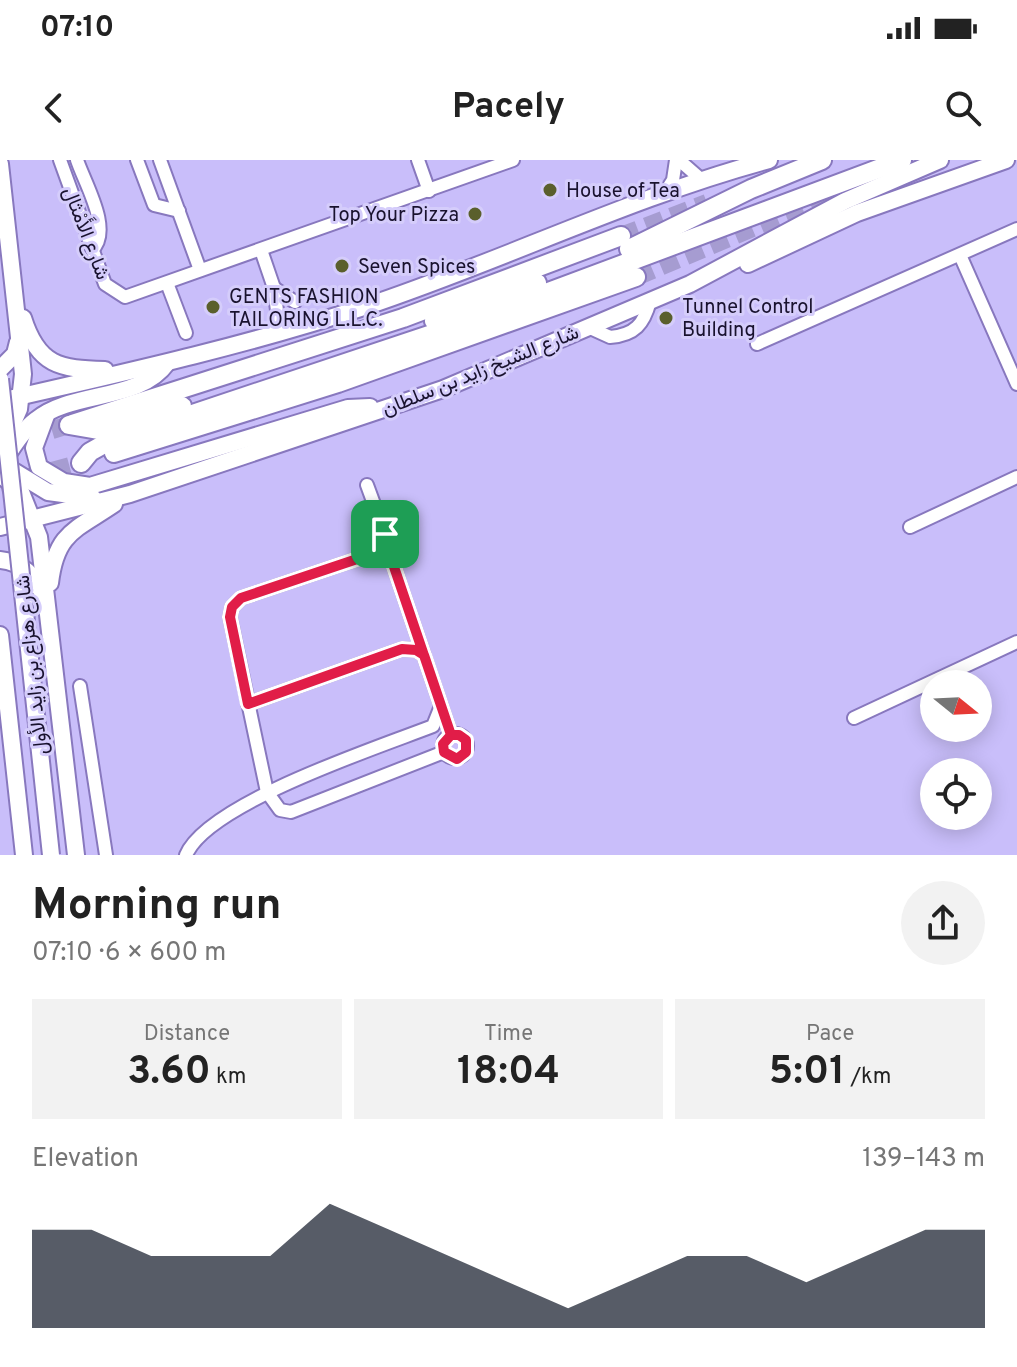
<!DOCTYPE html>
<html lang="en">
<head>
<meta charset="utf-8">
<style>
  body { margin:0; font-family:Overpass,Vazirmatn,sans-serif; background:#f2f2f2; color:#222; height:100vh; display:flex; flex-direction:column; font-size:30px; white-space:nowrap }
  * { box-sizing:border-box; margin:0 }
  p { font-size:26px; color:#767676 }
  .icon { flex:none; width:44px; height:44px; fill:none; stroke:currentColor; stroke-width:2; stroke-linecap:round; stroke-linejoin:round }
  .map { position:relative; height:695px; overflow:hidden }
  .side { display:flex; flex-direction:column; background:#fff; flex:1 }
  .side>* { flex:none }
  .needle { width:52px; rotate:108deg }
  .tools { position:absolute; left:920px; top:510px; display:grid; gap:16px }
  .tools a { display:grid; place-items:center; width:72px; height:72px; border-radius:50%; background:#fff; box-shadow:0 4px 20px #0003; font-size:40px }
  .pin { position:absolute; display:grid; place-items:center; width:68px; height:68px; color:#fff; margin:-34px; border-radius:16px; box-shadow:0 4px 12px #0006 }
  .round { display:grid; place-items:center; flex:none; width:84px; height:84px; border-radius:42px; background:#f2f2f2 }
  .headline { display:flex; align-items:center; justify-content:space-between; height:136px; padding:0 32px }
  h1 { font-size:44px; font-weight:700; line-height:60px }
  .stats { display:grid; grid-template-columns:repeat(3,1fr); gap:12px; height:136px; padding:8px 32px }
  .stats div { display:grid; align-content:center; border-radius:0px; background:#f2f2f2; text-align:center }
  .stats b { font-size:40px; font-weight:700 }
  .stats small { font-size:22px; font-weight:400 }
  .stats p { font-size:22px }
  .chart { height:224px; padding:16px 32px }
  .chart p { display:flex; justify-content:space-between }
  .chart svg { width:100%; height:144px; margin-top:8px; fill:#111827; opacity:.7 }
  .status { display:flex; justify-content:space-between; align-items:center; height:56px; padding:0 40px; background:#fff; direction:ltr }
  .status svg { height:22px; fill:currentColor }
  header { display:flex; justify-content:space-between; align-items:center; height:104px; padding:0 32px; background:#fff; font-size:36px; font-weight:700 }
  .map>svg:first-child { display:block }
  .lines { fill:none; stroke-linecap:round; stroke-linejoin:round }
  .highway-tunnel { stroke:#a69cd1; stroke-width:18; stroke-dasharray:18 9; stroke-linecap:butt }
  .minor-casing { stroke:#8878be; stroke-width:16 }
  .major-casing { stroke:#8878be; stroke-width:20 }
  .highway-casing { stroke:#8878be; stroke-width:22 }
  .minor { stroke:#fff; stroke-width:12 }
  .major { stroke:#fff; stroke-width:16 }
  .highway { stroke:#fff; stroke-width:18 }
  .major-bridge-casing { stroke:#8878be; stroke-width:20; stroke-linecap:butt }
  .major-bridge { stroke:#fff; stroke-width:16 }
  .route-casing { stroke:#fff; stroke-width:16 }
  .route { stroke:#e11d48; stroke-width:10 }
  .poi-dot { fill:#5a5f2c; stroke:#d5cdfb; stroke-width:3 }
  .labels { text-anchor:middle; stroke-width:6; stroke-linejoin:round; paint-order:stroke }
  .poi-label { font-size:20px; fill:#19122e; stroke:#d5cdfb; text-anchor:start }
  .street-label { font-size:20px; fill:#19122e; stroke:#d5cdfb }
</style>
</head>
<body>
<div class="status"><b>07:10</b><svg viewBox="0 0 49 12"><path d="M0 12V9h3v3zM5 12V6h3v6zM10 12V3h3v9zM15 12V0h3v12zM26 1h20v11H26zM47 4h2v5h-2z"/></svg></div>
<header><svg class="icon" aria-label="back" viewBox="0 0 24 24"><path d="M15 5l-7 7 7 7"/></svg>Pacely<svg class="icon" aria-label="search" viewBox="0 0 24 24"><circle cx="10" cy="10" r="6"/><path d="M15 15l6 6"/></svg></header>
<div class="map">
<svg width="1017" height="695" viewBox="0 0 1017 695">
  <rect width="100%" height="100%" fill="#c9befa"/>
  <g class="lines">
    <g class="highway-tunnel">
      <polyline points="621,76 707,43"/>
      <polyline points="636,117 836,33"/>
      <polyline points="26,278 69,265"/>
      <polyline points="0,325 81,303"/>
    </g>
    <g class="minor-casing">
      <g id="minor">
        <polyline points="60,0 105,124 125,137 513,0"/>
        <path d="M77,0c8,24 36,70 15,90"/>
        <polyline points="137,0 154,45 179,51"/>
        <polyline points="160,0 200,110"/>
        <polyline points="418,0 429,31"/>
        <polyline points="679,0 703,21"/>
        <polyline points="664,34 673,20 676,0"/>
        <polyline points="261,90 274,128 278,158"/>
        <polyline points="960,95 1017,224"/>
        <polyline points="167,123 186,173"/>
        <polyline points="274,128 295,142"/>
        <path d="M588,167l22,10c25,-2 34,-13 40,-36"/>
        <polyline points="757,184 1017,69"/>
        <polyline points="367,325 385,374"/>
        <polyline points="910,367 1017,317"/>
        <circle cx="389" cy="386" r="12"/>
        <polyline points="378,392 241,438 232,447 230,457 267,632 280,650 291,652 444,592"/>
        <polyline points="391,398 451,575"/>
        <polyline points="80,526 106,695"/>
        <polyline points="248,544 402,489 416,490 424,495"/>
        <polyline points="854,558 1017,482"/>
        <circle cx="455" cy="586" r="12"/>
        <path d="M186,695c22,-52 193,-108 247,-129l8,-20"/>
      </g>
    </g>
    <g class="major-casing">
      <g id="major">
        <polyline points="0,4 23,214 19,249 5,281"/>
        <polyline points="748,104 857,53 1006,0"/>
        <path d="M23,158c15,48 37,51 82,52"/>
        <polyline points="0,209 15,194 18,182"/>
        <path d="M0,241c123,-28 245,-55 364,-94 136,-45 267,-110 405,-147"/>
        <polyline points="47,253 34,288 39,307 64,322 90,326 348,248 370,247"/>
        <path d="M8,294c8,-12 16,-25 28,-34 37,-30 103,-18 131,-57"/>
        <polyline points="7,307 48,332 93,338"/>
        <polyline points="0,314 21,332 39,377 76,695"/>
        <polyline points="0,367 130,334 443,229 690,124 845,41 940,0"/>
        <path d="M0,400c23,2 34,16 44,36"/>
        <path d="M50,423c6,-51 26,-53 64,-79"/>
        <polyline points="0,475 24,695"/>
      </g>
    </g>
    <g class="highway-casing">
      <g id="highway">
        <polyline points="629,89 751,29 822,0"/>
        <polyline points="434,161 537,123"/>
        <polyline points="72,264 403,158 621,76"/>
        <polyline points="69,265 98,270 182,246"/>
        <polyline points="114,293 338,223 636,117"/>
        <polyline points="81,303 90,292 106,283 468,162 902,0"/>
      </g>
    </g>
    <use href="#minor" class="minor"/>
    <use href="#major" class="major"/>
    <use href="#highway" class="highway"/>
    <g class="major-bridge-casing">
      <polyline id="major-bridge" points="0,219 51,695"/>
    </g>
    <use href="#major-bridge" class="major-bridge"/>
  </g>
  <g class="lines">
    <g class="route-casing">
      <polyline id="route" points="385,374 378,380 378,392 241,438 232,447 230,457 248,544 402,489 416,490 424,495 451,575 459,575 466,580 466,592 457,599 444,592 443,584 451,575 391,398 398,394 401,383 393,374 385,374"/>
    </g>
    <use href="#route" class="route"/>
  </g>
  <g class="poi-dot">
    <circle cx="550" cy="30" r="8"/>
    <circle cx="475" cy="54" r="8"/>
    <circle cx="342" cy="106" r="8"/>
    <circle cx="213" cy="147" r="8"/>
    <circle cx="666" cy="158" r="8"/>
  </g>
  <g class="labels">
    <g class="poi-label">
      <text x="566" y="37">House of Tea</text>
      <text x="459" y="61" text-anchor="end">Top Your Pizza</text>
      <text x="358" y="113">Seven Spices</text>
      <text x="229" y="143">GENTS FASHION<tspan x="229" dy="23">TAILORING L.L.C.</tspan></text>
      <text x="682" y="153">Tunnel Control<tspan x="682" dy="23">Building</tspan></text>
    </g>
    <g class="street-label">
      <text transform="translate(87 73) rotate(69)" y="7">شارع الأَمْثال</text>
      <text transform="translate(480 210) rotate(-22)" y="7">شارع الشيخ زايد بن سلطان</text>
      <text transform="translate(31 505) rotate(-96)" y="7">شارع هزاع بن زايد الأول</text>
    </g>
  </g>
</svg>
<div class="tools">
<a><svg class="needle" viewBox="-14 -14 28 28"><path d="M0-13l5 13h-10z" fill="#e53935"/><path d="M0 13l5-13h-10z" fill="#767676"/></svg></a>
<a><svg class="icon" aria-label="locate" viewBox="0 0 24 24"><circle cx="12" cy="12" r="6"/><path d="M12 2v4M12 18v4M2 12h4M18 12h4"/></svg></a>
</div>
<div class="pin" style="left:385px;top:374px;background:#1e9e55"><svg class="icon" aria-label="arrive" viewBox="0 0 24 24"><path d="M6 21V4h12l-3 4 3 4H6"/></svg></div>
</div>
<section class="side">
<div class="headline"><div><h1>Morning run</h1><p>07:10 · 6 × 600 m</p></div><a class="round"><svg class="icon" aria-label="share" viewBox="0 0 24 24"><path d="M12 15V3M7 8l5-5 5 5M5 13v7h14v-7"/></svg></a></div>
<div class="stats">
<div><p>Distance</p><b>3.60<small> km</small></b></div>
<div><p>Time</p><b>18:04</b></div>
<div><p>Pace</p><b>5:01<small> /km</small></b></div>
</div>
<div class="chart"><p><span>Elevation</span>139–143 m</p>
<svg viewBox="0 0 160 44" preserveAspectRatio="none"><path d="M0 44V14L10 14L20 22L30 22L40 22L50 6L60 14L70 22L80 30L90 38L100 30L110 22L120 22L130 30L140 22L150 14L160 14V44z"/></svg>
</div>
</section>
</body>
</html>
